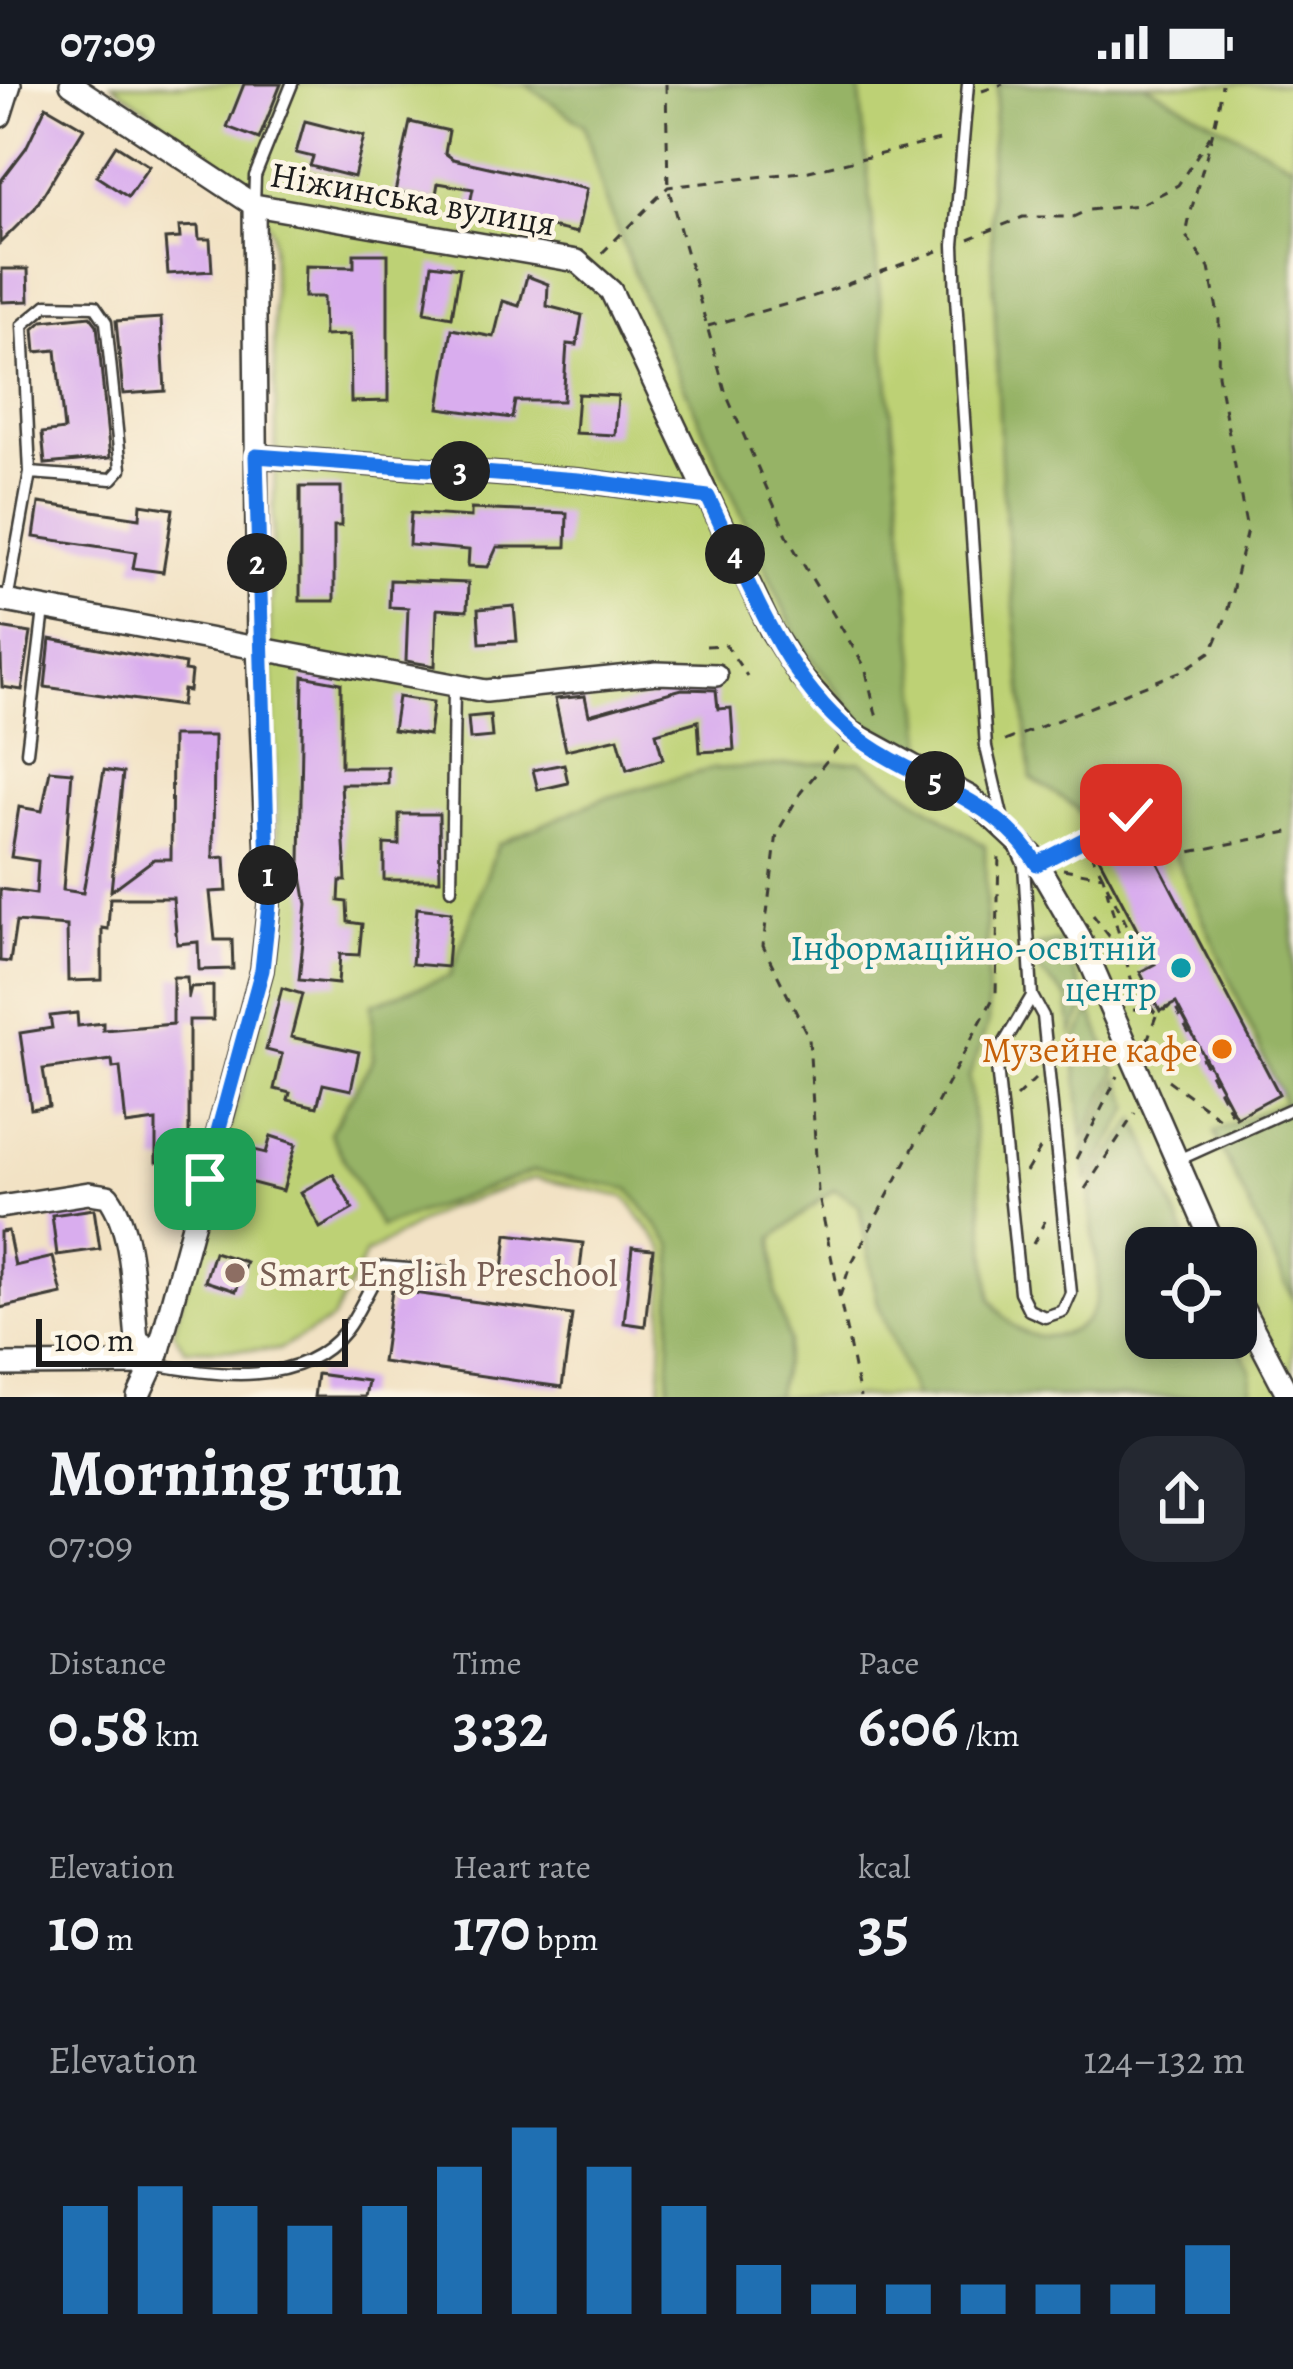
<!DOCTYPE html>
<html lang="en">
<head>
<meta charset="utf-8">
<style>
  body { margin:0; font-family:Alegreya,serif; background:#242831; color:#f1f3f6; height:100vh; display:flex; flex-direction:column; font-size:45px; white-space:nowrap }
  * { box-sizing:border-box; margin:0 }
  p { font-size:39px; color:#9ea1a6 }
  .icon { flex:none; width:66px; height:66px; fill:none; stroke:currentColor; stroke-width:2; stroke-linecap:round; stroke-linejoin:round }
  .map { position:relative; height:1313px; overflow:hidden }
  .panel { display:flex; flex-direction:column; background:#171b24; flex:1 }
  .panel>* { flex:none }
  .controls { position:absolute; left:1125px; top:1143px; display:grid; gap:24px }
  .controls a { display:grid; place-items:center; width:132px; height:132px; border-radius:24px; background:#171b24; box-shadow:0 6px 18px #0003; font-size:60px }
  .scale { position:absolute; left:36px; bottom:30px; width:312px; box-sizing:border-box; padding-left:12px; border:6px solid #1c1c1c; border-top:0; font-size:33px; line-height:42px; white-space:nowrap; color:#1c1c1c; -webkit-text-stroke:9px #fcf5e5; paint-order:stroke }
  .pin { position:absolute; display:grid; place-items:center; width:102px; height:102px; color:#fff; margin:-51px; border-radius:24px; box-shadow:0 6px 18px #0006 }
  .km { position:absolute; width:60px; height:60px; margin:-30px; border-radius:50%; background:#222; color:#fff; font-size:33px; line-height:60px; text-align:center }
  .round { display:grid; place-items:center; flex:none; width:126px; height:126px; border-radius:36px; background:#242831 }
  .overview { display:flex; align-items:center; justify-content:space-between; height:204px; padding:0 48px }
  h1 { font-size:66px; font-weight:700; line-height:90px }
  .figures { display:grid; grid-template-columns:repeat(3,1fr); gap:18px; height:204px; padding:12px 48px }
  .figures div { display:grid; align-content:center }
  .figures b { font-size:60px; font-weight:700 }
  .figures small { font-size:33px; font-weight:400 }
  .figures p { font-size:33px }
  .chart { height:336px; padding:24px 48px }
  .chart p { display:flex; justify-content:space-between }
  .chart svg { width:100%; height:216px; margin-top:12px; stroke:#1f6fb2; stroke-width:6 }
  .status { display:flex; justify-content:space-between; align-items:center; height:84px; padding:0 60px; background:#171b24; direction:ltr }
  .status svg { height:33px; fill:currentColor }
  .map>svg:first-child { display:block }
  .green { fill:#bdd175; stroke:#6c7648; stroke-width:3; fill-rule:evenodd }
  .forest { fill:#96b366; stroke:#596841; stroke-width:3 }
  .building { fill:#d9adee }
  .lines { fill:none; stroke-linecap:round; stroke-linejoin:round }
  .lane-casing { stroke:#3c3a35; stroke-width:15 }
  .street-casing { stroke:#3c3a35; stroke-width:26 }
  .path { stroke:#3c3a35; stroke-width:3; stroke-dasharray:9 9; stroke-linecap:butt }
  .lane { stroke:#fff; stroke-width:10 }
  .street { stroke:#fff; stroke-width:21 }
  .route-casing { stroke:#fff; stroke-width:24 }
  .route { stroke:#1a73e8; stroke-width:15 }
  .culture-dot { fill:#0f9aa8; stroke:#fcf5e5; stroke-width:4.5 }
  .food-dot { fill:#e8710a; stroke:#fcf5e5; stroke-width:4.5 }
  .education-dot { fill:#8d6e63; stroke:#fcf5e5; stroke-width:4.5 }
  .labels { text-anchor:middle; stroke-width:9; stroke-linejoin:round; paint-order:stroke }
  .street-label { font-size:36px; fill:#1c1c1c; stroke:#fcf5e5 }
  .culture-label { font-size:36px; fill:#0d838f; stroke:#fcf5e5; text-anchor:end }
  .food-label { font-size:36px; fill:#c56008; stroke:#fcf5e5; text-anchor:end }
  .education-label { font-size:36px; fill:#785e54; stroke:#fcf5e5; text-anchor:start }
</style>
</head>
<body>
<div class="status"><b>07:09</b><svg viewBox="0 0 49 12"><path d="M0 12V9h3v3zM5 12V6h3v6zM10 12V3h3v9zM15 12V0h3v12zM26 1h20v11H26zM47 4h2v5h-2z"/></svg></div>
<div class="map">
<svg width="1293" height="1313" viewBox="0 0 1293 1313">
  <rect width="100%" height="100%" fill="#fcf5e5"/>
  <filter id="ink" filterUnits="userSpaceOnUse"><feTurbulence type="fractalNoise" baseFrequency=".00833" numOctaves="2"/><feDisplacementMap in="SourceGraphic" scale="24" xChannelSelector="R" yChannelSelector="G"/><feConvolveMatrix kernelMatrix="1 2 1 2 8 2 1 2 1" color-interpolation-filters="sRGB"/></filter>
  <filter id="wash" filterUnits="userSpaceOnUse"><feTurbulence type="fractalNoise" baseFrequency=".004" numOctaves="4" result="noise"/><feDisplacementMap in="SourceGraphic" scale="48" xChannelSelector="R" yChannelSelector="G"/><feGaussianBlur stdDeviation="2.7" result="paint"/><feColorMatrix in="noise" values="0 0 0 0 0 0 0 0 0 0 0 0 0 0 0 0 0 1.4 0 .05"/><feComposite in="paint" operator="in"/></filter>
  <g filter="url(#wash)">
    <rect width="100%" height="100%" fill="#f2e2c4"/>
    <path class="green" d="M112,0h1181v1313h-633l5,-147 -40,-53 -90,-19 -92,31 -77,45 -34,66 -54,30 -93,-1 -12,-17 86,-306 21,-106 -10,-296 6,-190 -4,-202 -29,-52zM1146,1164h90v90h-90z"/>
    <g class="forest">
      <polygon points="525,0 859,0 925,670 862,638 799,558 643,211 604,111 584,41"/>
      <polygon points="998,0 1144,0 1293,81 1293,1215 1214,1048 1284,1018 1146,707 1083,736 1077,724 1031,694 1002,399 989,89"/>
      <path d="M860,677l125,85 3,177 -19,54 22,222c15,23 30,40 60,37 78,-8 33,-101 40,-145 3,-22 32,-52 45,-72l54,129h-44v90h88l17,32v27h-336l-37,-93 -19,-99 -25,-16 -61,49 3,57 13,46 -13,56h-108l5,-151 -44,-57 -95,-18 -154,56 -50,-94 43,-74 -1,-55 78,-28 48,-132 104,-45 109,-30z"/>
      <polygon points="1061,858 1087,919 1072,950 1068,914 1039,887 1038,862"/>
      <polygon points="1091,927 1116,988 1083,1054 1074,960"/>
      <polygon points="1119,994 1131,1023 1087,1096 1084,1064"/>
    </g>
    <g id="blocks">
      <g class="building">
        <polygon points="244,0 281,0 259,55 227,43"/>
        <polygon points="46,22 84,44 35,124 0,159 0,98 26,64"/>
        <polygon points="305,37 364,52 354,93 310,82 313,73 296,69"/>
        <polygon points="410,38 449,47 445,69 453,75 587,105 577,149 469,124 473,105 438,99 435,116 395,108"/>
        <polygon points="116,61 149,82 128,113 96,92"/>
        <polygon points="198,142 199,155 210,155 212,187 168,190 165,155 180,154 179,143"/>
        <polygon points="354,170 388,170 388,317 351,318 350,251 324,252 323,213 304,213 305,182 354,183"/>
        <polygon points="432,180 460,184 452,233 425,228"/>
        <polygon points="2,185 28,185 29,217 2,218"/>
        <polygon points="527,192 548,200 547,222 582,231 577,261 567,260 563,317 515,317 512,334 439,324 452,245 494,253 503,217 519,222"/>
        <polygon points="90,232 97,241 110,374 45,380 42,349 64,346 56,266 36,268 34,245 43,237"/>
        <polygon points="161,234 165,307 123,310 116,237"/>
        <polygon points="578,310 618,312 615,351 575,349"/>
        <polygon points="300,403 341,403 341,442 334,442 334,517 300,517"/>
        <polygon points="39,419 140,434 141,420 173,425 163,488 133,484 136,468 34,453"/>
        <polygon points="471,425 567,429 566,463 497,463 488,483 468,482 469,466 409,461 411,429 471,433"/>
        <polygon points="390,496 468,499 467,527 437,525 435,582 406,577 408,524 389,523"/>
        <polygon points="514,522 517,557 480,559 478,525"/>
        <polygon points="0,544 31,549 22,606 2,603"/>
        <polygon points="50,555 185,580 184,587 191,588 189,607 183,606 181,622 45,603"/>
        <polygon points="303,592 341,599 341,683 388,683 388,700 341,700 346,797 340,797 339,817 347,818 348,838 362,840 359,871 340,870 338,900 299,896 307,821 300,780"/>
        <polygon points="682,605 716,606 718,625 731,624 734,666 700,668 698,637 656,649 663,675 627,686 618,654 566,666 555,615 585,612 589,631"/>
        <polygon points="398,613 433,618 429,651 393,646"/>
        <polygon points="490,631 492,653 470,655 468,633"/>
        <polygon points="172,652 214,652 213,774 225,773 227,807 210,808 215,856 232,856 233,885 199,886 198,858 177,860 173,814 110,814 108,845 102,844 102,896 68,897 67,842 16,838 10,878 0,877 0,805 36,810 38,777 11,773 19,723 42,727 50,686 72,688 63,806 83,809 104,686 123,689 111,807 154,775 171,775"/>
        <polygon points="564,680 568,699 538,706 533,686"/>
        <polygon points="399,730 439,730 440,796 384,796 384,760 399,761"/>
        <polygon points="1138,741 1279,1010 1236,1033 1176,919 1160,927 1140,888 1155,880 1094,764"/>
        <polygon points="417,824 451,828 447,883 412,880"/>
        <polygon points="173,893 187,893 188,915 191,903 213,902 213,936 189,936 189,1079 156,1078 156,1037 126,1041 120,983 113,984 112,976 43,985 49,1022 31,1025 20,949 52,944 50,932 77,929 78,942 103,939 103,946 173,940"/>
        <polygon points="282,904 302,910 291,953 359,968 351,1006 323,1000 317,1023 288,1016 290,1009 274,1005 282,970 266,966"/>
        <polygon points="271,1052 296,1060 283,1107 245,1097 254,1066 266,1069"/>
        <polygon points="333,1090 353,1125 320,1144 301,1108"/>
        <polygon points="94,1125 100,1165 57,1171 52,1131"/>
        <polygon points="8,1147 15,1182 53,1173 62,1210 0,1224 0,1148"/>
        <polygon points="507,1150 583,1159 579,1195 503,1186"/>
        <polygon points="632,1163 653,1165 645,1242 624,1239"/>
        <polygon points="214,1168 246,1178 236,1207 205,1197"/>
        <polygon points="392,1206 572,1231 562,1303 382,1278"/>
        <polygon points="317,1290 368,1297 365,1313 314,1313"/>
      </g>
    </g>
  </g>
  <g filter="url(#ink)">
    <use href="#blocks" fill-opacity="0" stroke="#3c3a35" stroke-width="3"/>
    <g class="lines">
      <g class="lane-casing">
        <g id="lane">
          <polyline points="968,0 954,161 956,214 986,663 1003,736"/>
          <polyline points="254,121 255,92 292,0"/>
          <polyline points="7,517 30,389 23,241 47,221 95,222 106,238 121,385 112,395 30,389"/>
          <polyline points="27,668 44,526"/>
          <polyline points="1016,764 1024,781 1032,912 1043,932 1071,1209 1063,1227 1045,1233 1029,1226 1020,1208 996,973 1032,912"/>
          <polyline points="451,805 454,603"/>
          <polyline points="1178,1076 1293,1024"/>
          <path d="M153,1280c63,12 147,24 192,-33 15,-19 23,-44 38,-64l74,6"/>
        </g>
      </g>
      <g class="street-casing">
        <g id="street">
          <polyline points="71,0 254,121 577,177 611,207 771,546 800,592 851,648 970,713 1032,771 1079,852 1215,1164"/>
          <polyline points="0,32 10,0"/>
          <polyline points="256,372 578,396 708,413"/>
          <polyline points="0,516 486,607 657,589 716,591"/>
          <path d="M0,1123l89,-14 19,3c27,36 24,100 29,144l21,14"/>
          <polyline points="1236,1212 1289,1313"/>
          <polyline points="0,1281 153,1280"/>
          <polyline points="138,1313 158,1270 262,886 269,821 258,564 254,121"/>
        </g>
      </g>
      <g class="path">
        <polyline points="666,0 668,103 726,310 790,458 865,583 878,639"/>
        <polyline points="982,7 1003,0"/>
        <polyline points="969,155 1023,133 1073,133 1088,126 1140,121 1178,101 1213,47"/>
        <polyline points="602,169 668,103 809,87 944,55"/>
        <polyline points="708,242 809,214 938,167"/>
        <polyline points="706,562 726,561 747,592"/>
        <path d="M1005,657l179,-71 28,-19 14,-34 21,-87 -29,-155 1,-55 -10,-52 -23,-32c9,-52 30,-100 36,-152"/>
        <polyline points="838,663 801,708 777,749 763,862 809,954 818,1108 860,1313"/>
        <polyline points="1055,771 1084,755"/>
        <polyline points="1156,775 1293,747"/>
        <polyline points="1063,785 1103,792 1132,898 1156,930 1174,921 1233,1033"/>
        <polyline points="1103,792 1084,755 1131,731"/>
        <polyline points="1107,801 1147,882"/>
        <polyline points="1093,831 1109,852 1121,856"/>
        <polyline points="1066,917 1082,919"/>
        <polyline points="1133,925 1153,926"/>
        <polyline points="1147,957 1156,932"/>
        <polyline points="1063,967 1070,960"/>
        <polyline points="1168,996 1222,1036"/>
        <polyline points="1016,1013 1035,995"/>
        <polyline points="1076,1075 1118,992"/>
        <polyline points="1026,1088 1040,1065"/>
        <polyline points="1085,1105 1135,1029"/>
        <polyline points="1033,1160 1045,1137"/>
        <polyline points="840,1212 850,1182 996,909 999,769"/>
      </g>
      <use href="#lane" class="lane"/>
      <use href="#street" class="street"/>
    </g>
  </g>
  <g class="lines" filter="url(#ink)">
    <g class="route-casing">
      <path id="route" d="M205,1095l57,-209 7,-65 -13,-449 322,24 130,17c39,81 72,176 143,235 60,50 143,61 186,132l94,-49"/>
    </g>
    <use href="#route" class="route"/>
  </g>
  <circle class="culture-dot" cx="1181" cy="884" r="12"/>
  <circle class="food-dot" cx="1222" cy="965" r="12"/>
  <circle class="education-dot" cx="235" cy="1189" r="12"/>
  <g class="labels">
    <g class="street-label">
      <text transform="translate(413 114) rotate(10)" y="13">Ніжинська вулиця</text>
    </g>
    <g class="culture-label">
      <text x="1157" y="876">Інформаційно-освітній<tspan x="1157" dy="41">центр</tspan></text>
    </g>
    <g class="food-label">
      <text x="1198" y="978">Музейне кафе</text>
    </g>
    <g class="education-label">
      <text x="259" y="1202">Smart English Preschool</text>
    </g>
  </g>
</svg>
<div class="controls">
<a><svg class="icon" aria-label="locate" viewBox="0 0 24 24"><circle cx="12" cy="12" r="6"/><path d="M12 2v4M12 18v4M2 12h4M18 12h4"/></svg></a>
</div>
<div class="scale">100 m</div>
<div class="pin" style="left:205px;top:1095px;background:#1e9e55"><svg class="icon" aria-label="arrive" viewBox="0 0 24 24"><path d="M6 21V4h12l-3 4 3 4H6"/></svg></div>
<div class="pin" style="left:1131px;top:731px;background:#d93025"><svg class="icon" aria-label="check" viewBox="0 0 24 24"><path d="M5 12l5 5 9-10"/></svg></div>
<b class="km" style="left:268px;top:791px">1</b>
<b class="km" style="left:257px;top:479px">2</b>
<b class="km" style="left:460px;top:387px">3</b>
<b class="km" style="left:735px;top:470px">4</b>
<b class="km" style="left:935px;top:697px">5</b>
</div>
<section class="panel">
<div class="overview"><div><h1>Morning run</h1><p>07:09</p></div><a class="round"><svg class="icon" aria-label="share" viewBox="0 0 24 24"><path d="M12 15V3M7 8l5-5 5 5M5 13v7h14v-7"/></svg></a></div>
<div class="figures">
<div><p>Distance</p><b>0.58<small> km</small></b></div>
<div><p>Time</p><b>3:32</b></div>
<div><p>Pace</p><b>6:06<small> /km</small></b></div>
</div>
<div class="figures">
<div><p>Elevation</p><b>10<small> m</small></b></div>
<div><p>Heart rate</p><b>170<small> bpm</small></b></div>
<div><p>kcal</p><b>35</b></div>
</div>
<div class="chart"><p><span>Elevation</span>124–132 m</p>
<svg viewBox="0 0 160 44" preserveAspectRatio="none"><path d="M5 44V22M15 44V18M25 44V22M35 44V26M45 44V22M55 44V14M65 44V6M75 44V14M85 44V22M95 44V34M105 44V38M115 44V38M125 44V38M135 44V38M145 44V38M155 44V30"/></svg>
</div>
</section>
</body>
</html>
